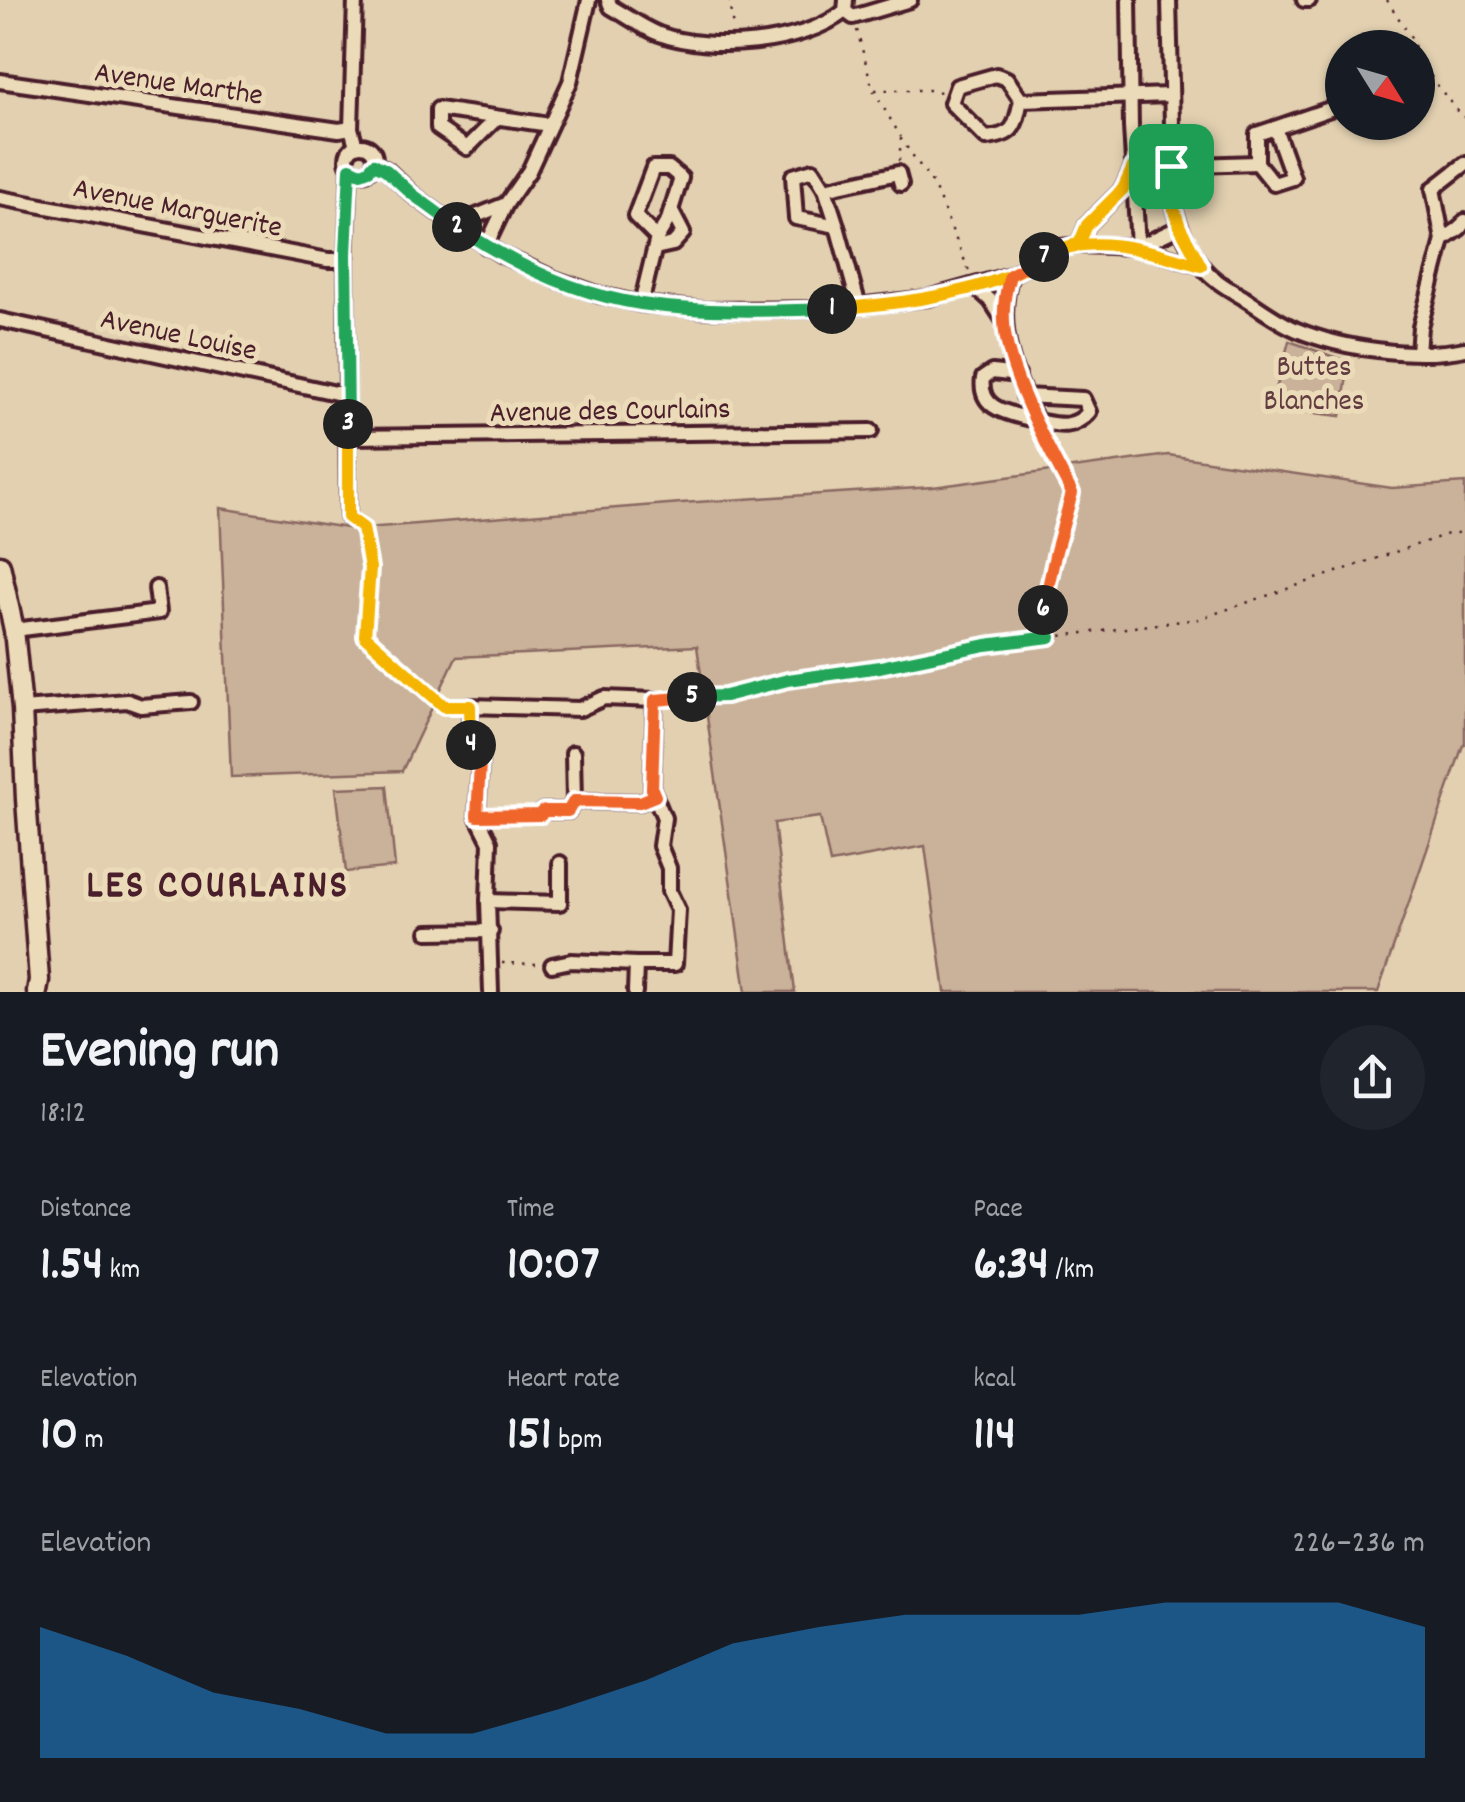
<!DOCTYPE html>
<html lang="en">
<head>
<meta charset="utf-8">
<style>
  body { margin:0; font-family:Dekko,sans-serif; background:#20242c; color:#f1f3f6; height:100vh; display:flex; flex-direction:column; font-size:38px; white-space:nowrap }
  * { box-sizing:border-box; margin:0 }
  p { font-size:32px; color:#9ea1a6 }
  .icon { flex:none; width:55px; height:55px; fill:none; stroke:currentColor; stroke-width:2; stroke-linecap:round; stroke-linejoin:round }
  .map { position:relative; height:992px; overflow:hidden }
  .side { display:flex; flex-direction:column; background:#171b24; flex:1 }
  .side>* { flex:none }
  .needle { width:65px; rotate:127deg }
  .fabs { position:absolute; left:1325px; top:30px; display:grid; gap:20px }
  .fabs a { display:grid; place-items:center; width:110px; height:110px; border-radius:50%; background:#171b24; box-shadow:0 2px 8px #0004; font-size:50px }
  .pin { position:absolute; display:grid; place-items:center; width:85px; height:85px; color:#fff; margin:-42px; border-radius:20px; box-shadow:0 5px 15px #0006 }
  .km { position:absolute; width:50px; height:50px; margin:-25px; border-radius:50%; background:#222; color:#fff; font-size:28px; line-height:50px; text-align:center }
  .round { display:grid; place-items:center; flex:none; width:105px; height:105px; border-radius:52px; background:#20242c }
  .overview { display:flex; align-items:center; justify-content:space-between; height:170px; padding:0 40px }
  h1 { font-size:55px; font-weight:700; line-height:75px }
  .stats { display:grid; grid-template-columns:repeat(3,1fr); gap:15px; height:170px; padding:10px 40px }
  .stats div { display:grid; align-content:center }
  .stats b { font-size:50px; font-weight:700 }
  .stats small { font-size:28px; font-weight:400 }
  .stats p { font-size:28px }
  .chart { height:280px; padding:20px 40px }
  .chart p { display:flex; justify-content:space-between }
  .chart svg { width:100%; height:180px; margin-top:10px; fill:#1f6fb2; opacity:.7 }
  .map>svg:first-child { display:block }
  .green { fill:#c9b299; stroke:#8a6862; stroke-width:2.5 }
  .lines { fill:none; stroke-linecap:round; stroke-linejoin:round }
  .street-casing { stroke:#4a1f2b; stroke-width:20 }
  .secondary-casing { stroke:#4a1f2b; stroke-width:25 }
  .path { stroke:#4a1f2b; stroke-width:2.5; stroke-dasharray:2.5 8; stroke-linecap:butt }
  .street { stroke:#ecdbb8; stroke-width:12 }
  .secondary { stroke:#ecdbb8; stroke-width:18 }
  .split-1-casing { stroke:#fff; stroke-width:20 }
  .split-2-casing { stroke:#fff; stroke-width:20 }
  .split-3-casing { stroke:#fff; stroke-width:20 }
  .split-4-casing { stroke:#fff; stroke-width:20 }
  .split-5-casing { stroke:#fff; stroke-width:20 }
  .split-6-casing { stroke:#fff; stroke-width:20 }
  .split-7-casing { stroke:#fff; stroke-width:20 }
  .split-8-casing { stroke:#fff; stroke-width:20 }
  .split-1 { stroke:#f5b400; stroke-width:12 }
  .split-2 { stroke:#22a559; stroke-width:12 }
  .split-3 { stroke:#22a559; stroke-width:12 }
  .split-4 { stroke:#f5b400; stroke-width:12 }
  .split-5 { stroke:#f0652b; stroke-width:12 }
  .split-6 { stroke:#22a559; stroke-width:12 }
  .split-7 { stroke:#f0652b; stroke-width:12 }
  .split-8 { stroke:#f5b400; stroke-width:12 }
  .labels { text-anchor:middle; stroke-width:10; stroke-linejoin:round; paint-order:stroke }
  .street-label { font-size:30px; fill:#4a1f2b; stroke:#ecdbb8 }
  .park-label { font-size:30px; fill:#633c41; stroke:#ecdbb8 }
  .district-label { font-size:40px; font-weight:bold; letter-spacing:2.5px; fill:#4a1f2b; stroke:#ecdbb8 }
</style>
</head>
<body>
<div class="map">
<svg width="1465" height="992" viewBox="0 0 1465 992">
  <rect width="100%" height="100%" fill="#e2d0b0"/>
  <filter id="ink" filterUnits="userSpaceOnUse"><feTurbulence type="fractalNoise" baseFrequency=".01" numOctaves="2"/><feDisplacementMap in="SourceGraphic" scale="20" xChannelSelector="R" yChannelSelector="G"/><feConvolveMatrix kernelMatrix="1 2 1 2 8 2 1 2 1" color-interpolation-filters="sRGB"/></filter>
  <g filter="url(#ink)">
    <g class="green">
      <polygon points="1289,341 1349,362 1341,416 1271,408"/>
      <polygon points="1168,455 1392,488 1465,483 1465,744 1463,745 1378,992 945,992 925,846 830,863 820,817 774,823 795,992 746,992 697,646 456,657 402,771 231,777 220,508 353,529 681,503 933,487"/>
      <polygon points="387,786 395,867 346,872 336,788"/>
    </g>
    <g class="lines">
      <g class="street-casing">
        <g id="street">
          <polyline points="355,0 351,128 356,146"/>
          <path d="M608,0l3,7c16,9 32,21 48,27 51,19 143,11 186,-23l1,-11"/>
          <polyline points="1129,0 1131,127 1138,247 1180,227"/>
          <path d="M1169,0l5,209c6,19 15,40 27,56 10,14 28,24 43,33 17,11 34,24 53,32 46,19 119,29 168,19"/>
          <polyline points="1304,0 1309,0"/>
          <polyline points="845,11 853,17 910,0"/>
          <polyline points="0,81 339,130 351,128"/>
          <path d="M1021,100l-14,-21 -11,-4 -39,11 -6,17 35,35c29,-3 29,-11 35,-38l149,-5"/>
          <polyline points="496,119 467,148 438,128 438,109 550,125"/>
          <polygon points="1275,128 1293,178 1274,184 1257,163 1257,134"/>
          <polyline points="1275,128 1330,109"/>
          <circle cx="361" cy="159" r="14"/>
          <polyline points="374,163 387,170 412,194 454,225 502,255 557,280 600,295 641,304 706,310 830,309 928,298 1011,275 1061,247 1079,245 1138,247 1201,266"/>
          <polyline points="825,189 837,226"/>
          <polyline points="0,198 328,260 346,260"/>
          <polyline points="454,225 506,204"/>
          <polyline points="1443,240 1460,228 1465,221"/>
          <polyline points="1079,245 1087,225 1123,189 1133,167 1257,163"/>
          <polyline points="486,246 506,204 529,171 570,82 589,0"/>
          <polyline points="655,248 673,244 683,233 671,210"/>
          <path d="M1011,275c-16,50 3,101 26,146 21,4 36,9 52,-9l-6,-13 -59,-3"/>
          <polyline points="975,286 991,301 1004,321"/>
          <polyline points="641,304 657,238 635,216 653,168 669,168 681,178 668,220 657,238"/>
          <polyline points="859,306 837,226 796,218 793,176 813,170 825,189 898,173 901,184"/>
          <polyline points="0,320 336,393 347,393"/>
          <polyline points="1418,352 1420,327 1443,240 1433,189 1465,164"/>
          <path d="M1018,375l-26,-3 -9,6c-5,34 29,35 54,43"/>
          <polyline points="349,437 871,431"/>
          <polyline points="348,517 346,260 350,168"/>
          <polyline points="14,630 159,612 156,588"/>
          <polyline points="22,709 127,701 141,706 191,702"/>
          <polyline points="573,753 574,801 640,802 655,796"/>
          <polyline points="543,811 568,811 574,801"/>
          <polyline points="488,901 560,903 560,863"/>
          <polyline points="428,932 491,931"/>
          <polyline points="552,965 571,961 636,964"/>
          <polyline points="491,992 488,901 490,842 477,816 480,764 470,744 470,706 580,709 604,698 655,700 652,789 664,818 660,846 669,868 669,891 678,910 675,964 636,964 635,992"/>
        </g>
      </g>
      <g class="secondary-casing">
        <polyline id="secondary" points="0,565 14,630 22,709 26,799 39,980 37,992"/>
      </g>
      <g class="path">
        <polyline points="729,0 733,28"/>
        <polyline points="1387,0 1412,39 1415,48"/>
        <polyline points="857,30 873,90 901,137"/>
        <polyline points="1418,59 1456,110 1465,118"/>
        <polyline points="875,90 929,90 941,92"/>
        <polyline points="899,161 901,139 933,184 969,271"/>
        <polyline points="1043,436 1072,493 1042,607 1050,636"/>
        <polyline points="358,524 363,528 370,568 365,636 445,706 455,706"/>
        <polyline points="668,699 725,696 788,680 881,667 986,645 1199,619 1448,534 1465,532"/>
        <polyline points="492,815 529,815"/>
        <polyline points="502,963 539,964"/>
      </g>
      <use href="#street" class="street"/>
      <use href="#secondary" class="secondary"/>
    </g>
  </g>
  <g class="lines" filter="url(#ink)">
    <g class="split-1-casing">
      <path id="split-1" d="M832,309c60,-5 120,-11 176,-33 25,-10 44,-27 71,-32l8,-19 36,-36 10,-22 38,-1"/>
    </g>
    <g class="split-2-casing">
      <path id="split-2" d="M457,227c54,36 118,67 184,77 63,9 128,7 191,5"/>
    </g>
    <g class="split-3-casing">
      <polyline id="split-3" points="348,424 346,254 350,168 361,173 369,170 374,164 386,170 412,194 457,227"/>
    </g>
    <g class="split-4-casing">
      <polyline id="split-4" points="348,424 348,517 363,528 370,568 365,636 444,706 470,706 471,745"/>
    </g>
    <g class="split-5-casing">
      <polyline id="split-5" points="471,745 480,764 477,816 541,815 543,811 568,811 574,801 640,802 655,796 652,789 655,700 692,697"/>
    </g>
    <g class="split-6-casing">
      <polyline id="split-6" points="692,697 725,696 788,680 880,667 986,645 1050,637 1043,610"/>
    </g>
    <g class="split-7-casing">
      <path id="split-7" d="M1043,610l13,-59 16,-58c-23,-43 -67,-124 -68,-172 -1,-15 2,-32 6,-46l34,-18"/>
    </g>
    <g class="split-8-casing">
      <path id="split-8" d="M1044,257c48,-27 108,-5 157,9l-21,-39 -6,-18 -3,-43"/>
    </g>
    <use href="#split-1" class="split-1"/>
    <use href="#split-2" class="split-2"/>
    <use href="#split-3" class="split-3"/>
    <use href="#split-4" class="split-4"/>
    <use href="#split-5" class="split-5"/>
    <use href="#split-6" class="split-6"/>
    <use href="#split-7" class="split-7"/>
    <use href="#split-8" class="split-8"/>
  </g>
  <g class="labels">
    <g class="street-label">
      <text transform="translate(179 82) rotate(8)" y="10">Avenue Marthe</text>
      <text transform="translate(178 206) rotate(11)" y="10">Avenue Marguerite</text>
      <text transform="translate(179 333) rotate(12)" y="10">Avenue Louise</text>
      <text transform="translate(610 409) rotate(-1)" y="10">Avenue des Courlains</text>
    </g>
    <g class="park-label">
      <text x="1314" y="375">Buttes<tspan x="1314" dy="34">Blanches</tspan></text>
    </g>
    <g class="district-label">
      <text x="218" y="896">LES COURLAINS</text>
    </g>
  </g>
</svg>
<div class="fabs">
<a><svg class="needle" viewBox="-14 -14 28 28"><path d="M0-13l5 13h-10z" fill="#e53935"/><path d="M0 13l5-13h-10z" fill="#9ea1a6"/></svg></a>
</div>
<div class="pin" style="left:1171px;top:166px;background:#1e9e55"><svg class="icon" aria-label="arrive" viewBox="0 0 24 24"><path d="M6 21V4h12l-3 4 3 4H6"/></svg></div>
<b class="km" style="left:832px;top:309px">1</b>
<b class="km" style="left:457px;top:227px">2</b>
<b class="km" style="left:348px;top:424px">3</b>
<b class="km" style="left:471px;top:745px">4</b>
<b class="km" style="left:692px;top:697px">5</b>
<b class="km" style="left:1043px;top:610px">6</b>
<b class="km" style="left:1044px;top:257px">7</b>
</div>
<section class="side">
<div class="overview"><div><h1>Evening run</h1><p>18:12</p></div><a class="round"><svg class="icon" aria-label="share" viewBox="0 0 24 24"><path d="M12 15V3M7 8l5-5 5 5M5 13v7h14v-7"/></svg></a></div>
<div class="stats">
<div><p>Distance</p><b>1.54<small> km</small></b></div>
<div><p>Time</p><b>10:07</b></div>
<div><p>Pace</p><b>6:34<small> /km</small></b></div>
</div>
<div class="stats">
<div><p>Elevation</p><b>10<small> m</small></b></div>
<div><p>Heart rate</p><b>151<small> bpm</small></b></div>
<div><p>kcal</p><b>114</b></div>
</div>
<div class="chart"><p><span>Elevation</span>226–236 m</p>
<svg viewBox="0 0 160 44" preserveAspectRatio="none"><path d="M0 44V12L10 19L20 28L30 32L40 38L50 38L60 32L70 25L80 16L90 12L100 9L110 9L120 9L130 6L140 6L150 6L160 12V44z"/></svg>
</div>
</section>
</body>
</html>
